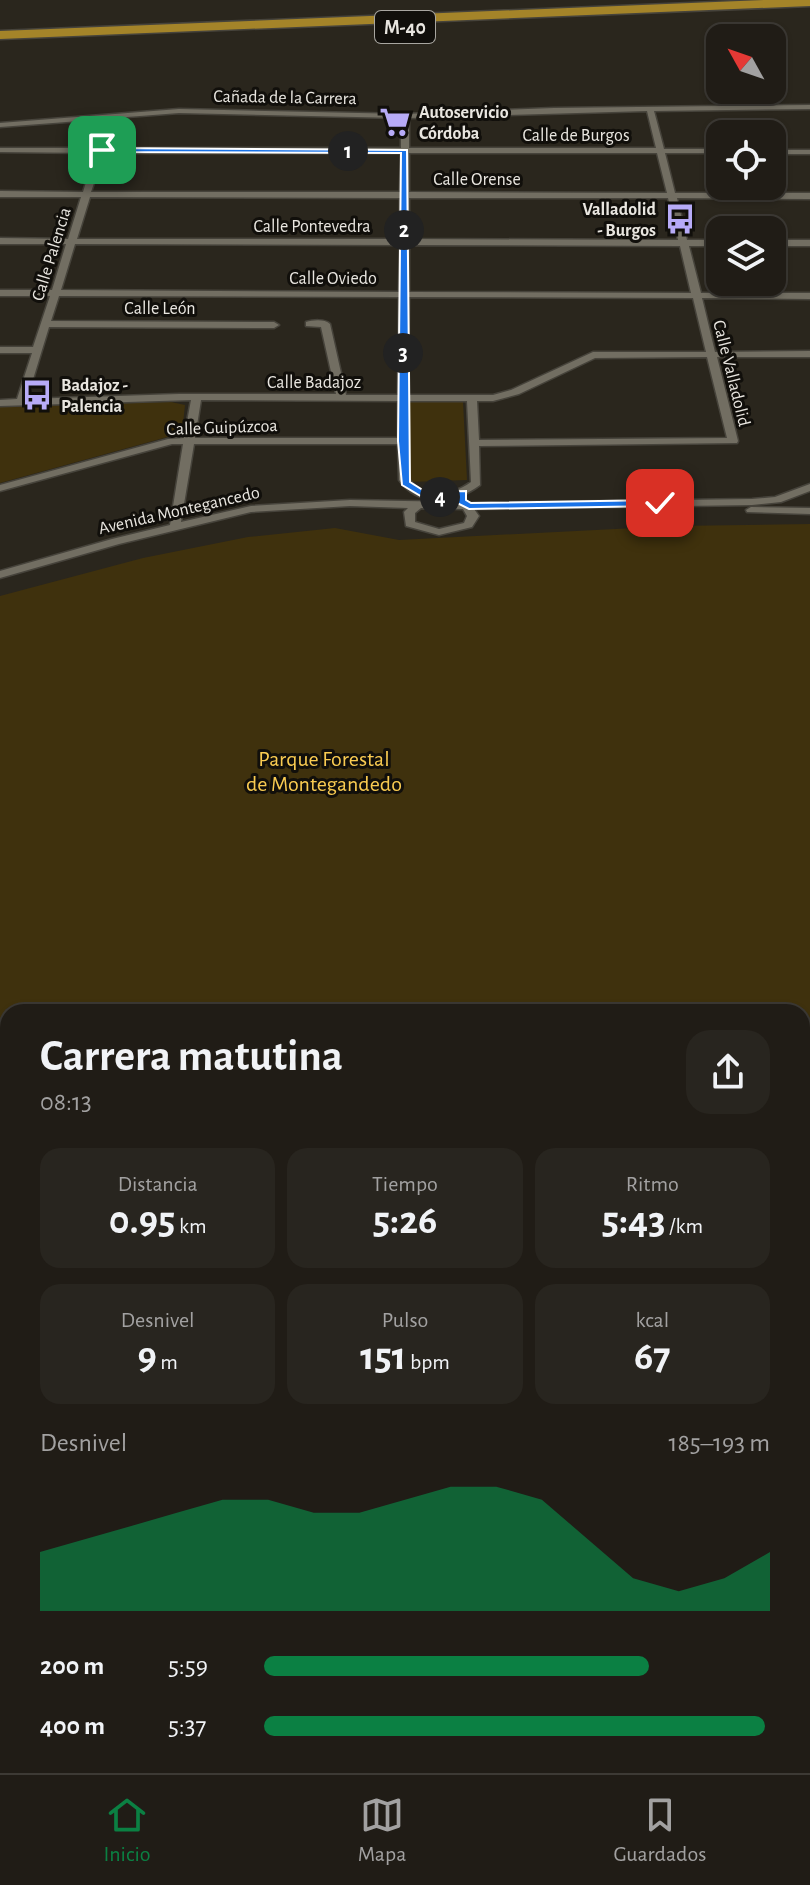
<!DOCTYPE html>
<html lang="es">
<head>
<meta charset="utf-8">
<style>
  body { margin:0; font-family:"Alegreya Sans",sans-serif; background:#28251f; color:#f1f3f6; height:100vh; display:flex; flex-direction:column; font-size:30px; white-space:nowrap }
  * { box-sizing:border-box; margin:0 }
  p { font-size:26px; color:#a2a1a1 }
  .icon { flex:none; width:44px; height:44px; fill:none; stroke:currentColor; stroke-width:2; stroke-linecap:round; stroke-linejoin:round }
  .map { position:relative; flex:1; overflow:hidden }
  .sheet { position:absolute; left:0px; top:1004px; width:810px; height:770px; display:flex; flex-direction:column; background:#201c16; border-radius:24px 24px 0 0; box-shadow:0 2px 6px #0004,0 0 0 2px #3d3a35 }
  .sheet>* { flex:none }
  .needle { width:52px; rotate:310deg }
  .fabs { position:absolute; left:706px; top:24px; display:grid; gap:16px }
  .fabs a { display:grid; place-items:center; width:80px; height:80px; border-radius:16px; background:#201c16; box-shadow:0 2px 6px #0004,0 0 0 2px #3d3a35; font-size:40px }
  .pin { position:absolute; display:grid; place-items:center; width:68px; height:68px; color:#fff; margin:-34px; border-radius:16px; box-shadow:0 4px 12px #0006 }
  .km { position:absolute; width:40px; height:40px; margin:-20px; border-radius:50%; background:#222; color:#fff; font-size:22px; line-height:40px; text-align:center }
  .round { display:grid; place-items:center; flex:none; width:84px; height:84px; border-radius:24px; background:#28251f }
  .headline { display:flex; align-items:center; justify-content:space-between; height:136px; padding:0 40px }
  h1 { font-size:44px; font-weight:600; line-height:60px }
  .metrics { display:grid; grid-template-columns:repeat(3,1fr); gap:12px; height:136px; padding:8px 40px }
  .metrics div { display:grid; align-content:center; border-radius:20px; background:#28251f; text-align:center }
  .metrics b { font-size:40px; font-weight:600 }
  .metrics small { font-size:22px; font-weight:400 }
  .metrics p { font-size:22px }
  .chart { height:224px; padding:16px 40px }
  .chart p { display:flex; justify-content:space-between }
  .chart svg { width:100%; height:144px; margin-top:8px; fill:#0b8043; opacity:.7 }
  ul { padding:0 40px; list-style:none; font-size:26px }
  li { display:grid; grid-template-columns:128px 96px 1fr; align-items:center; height:60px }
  li i { height:20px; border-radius:10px; background:#0b8043 }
  .menu { display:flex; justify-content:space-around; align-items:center; height:112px; border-top:2px solid #3d3a35; background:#201c16; font-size:22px; color:#a2a1a1 }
  .menu a { display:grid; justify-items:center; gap:4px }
  .menu .active { color:#0b8043 }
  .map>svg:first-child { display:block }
  .green { fill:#3f310d }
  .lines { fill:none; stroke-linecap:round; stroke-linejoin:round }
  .stream-far1 { stroke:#806720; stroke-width:4 }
  .stream { stroke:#806720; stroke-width:5 }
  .street-casing { stroke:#46433b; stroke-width:3 }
  .secondary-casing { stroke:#46433b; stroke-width:3 }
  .highway-casing { stroke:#46433b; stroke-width:3 }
  .street { fill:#726e62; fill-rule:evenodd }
  .secondary { fill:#817551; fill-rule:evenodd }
  .highway { fill:#a48429; fill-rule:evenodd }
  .route { fill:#1a73e8; stroke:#fff; stroke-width:2 }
  .labels { text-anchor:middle; stroke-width:6; stroke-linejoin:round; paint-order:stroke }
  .far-street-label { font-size:18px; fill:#e9e6e0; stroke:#110f0b }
  .far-poi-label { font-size:18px; font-weight:bold; fill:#e9e6e0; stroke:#110f0b; text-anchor:start }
  .shield { fill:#110f0b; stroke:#a8a6a0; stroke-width:2 }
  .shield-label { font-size:20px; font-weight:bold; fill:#e9e6e0 }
  .park-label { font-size:22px; fill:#f9cb51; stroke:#110f0b }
</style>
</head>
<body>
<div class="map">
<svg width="810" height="1773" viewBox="0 0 810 1773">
  <rect width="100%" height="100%" fill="#2a261d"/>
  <g class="green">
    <polygon points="171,402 185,405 182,433 0,483 0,407"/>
    <polygon points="409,402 463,402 467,480 409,482"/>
    <polygon points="810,524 810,1773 650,1773 647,1766 802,1766 802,1012 8,1012 8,1132 0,1142 0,596 143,558 248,537 335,528 399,540 674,526"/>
  </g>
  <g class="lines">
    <polyline class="stream-far1" points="802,1177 810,1170"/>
    <polyline class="stream" points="0,1658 8,1655"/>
    <g class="street-casing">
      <g id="street">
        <path d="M810,105v4l-156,2 10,38h56v4h-55l10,40h135v6l-133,-1 10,42h33v6h-31l12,47h109v6l-108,-1 13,54 95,-1v6h-93l21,84 -1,2 -258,3 1,39c-25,19 -61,23 -81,-5l-1,-36h-204l-13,78 70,-16 99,-6 109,2 5,-2 5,3 283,-4 23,-2 35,-13v7l-29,11 -29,3 -278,4 5,7 -7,11 -33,8 -33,-9 -2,-14 4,-4 -58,-2 -99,6 -132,32 -119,34v-7l112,-32 58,-14 13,-81h-11l-172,47v-6l168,-46 16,-1 7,-38 -191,6v-6l17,-1 15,-46h-32v-6h33l17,-51h-50v-6h52l14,-46h-66v-6l68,1 13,-42h-81v-6l83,1 12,-39 -95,-1v-4h97l9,-29 -106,8v-4l179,-14 226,5 149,-6zM647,111l9,37h-247v-30zM179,113l222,5v30h-296l9,-30zM104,153h297l-1,39h-309zM409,153h248l10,40 -258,-1zM90,197l310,1v41h-323zM409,198h259l10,42 -269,-1zM75,244l325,1 -1,47 -338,-2zM409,245l271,1 11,47 -282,-1zM59,296l340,1 -1,98h-52l-16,-71c-5,-5 -17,-4 -24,-2v4l15,1 15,67h-157l-152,5 22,-72 225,1 5,-3 -5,-3 -223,-1zM409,297l284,1 13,54h-113l-82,38 -18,5h-85zM707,357l20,81 -248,2 -2,-39h16l26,-7 76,-36zM201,400l197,1v37h-203zM408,401h59l4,81c-21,15 -47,18 -63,-4zM421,508l42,1 4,7 -3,7 -25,6 -24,-7v-9z"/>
        <rect x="772" y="150" width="38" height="4"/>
        <rect x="772" y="240" width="38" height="6"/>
        <polygon points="751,507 810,508 810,514 747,512 746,510"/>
        <polygon points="0,1172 8,1175 8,1190 0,1187"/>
      </g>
    </g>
    <g class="secondary-casing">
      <g id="secondary">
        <polygon points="8,1350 8,1390 0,1390 0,1351"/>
        <polygon points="802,1569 810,1572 810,1628 802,1624"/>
      </g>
    </g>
    <g class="highway-casing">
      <polygon id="highway" points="765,0 810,0 810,6 0,39 0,31"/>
    </g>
    <use href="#street" class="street"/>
    <use href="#secondary" class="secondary"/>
    <use href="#highway" class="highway"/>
  </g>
  <polygon class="route" points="102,148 407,150 410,482 426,492 466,491 466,500 471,503 660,500 665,503 660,506 469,509 457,503 457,498 424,498 402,485 398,441 401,153 99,152"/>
  <defs>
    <g id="supermarket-bare" transform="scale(2.4)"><path d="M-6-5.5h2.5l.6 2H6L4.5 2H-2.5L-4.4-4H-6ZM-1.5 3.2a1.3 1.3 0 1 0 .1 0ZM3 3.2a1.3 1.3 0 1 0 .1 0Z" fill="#b7abf7" stroke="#110f0b" stroke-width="2.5" paint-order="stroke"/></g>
    <g id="bus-bare" transform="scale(2.4)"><path d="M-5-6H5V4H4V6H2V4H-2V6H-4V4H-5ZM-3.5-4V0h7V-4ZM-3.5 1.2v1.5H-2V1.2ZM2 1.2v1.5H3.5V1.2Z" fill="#b7abf7" stroke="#110f0b" stroke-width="2.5" paint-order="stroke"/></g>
  </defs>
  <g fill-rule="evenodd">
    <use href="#supermarket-bare" x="395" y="122"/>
    <use href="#bus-bare" x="680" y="219"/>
    <use href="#bus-bare" x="37" y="395"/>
  </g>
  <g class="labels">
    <g class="far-street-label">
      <text transform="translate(285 97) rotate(1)" y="6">Cañada de la Carrera</text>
      <text x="576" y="141">Calle de Burgos</text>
      <text x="477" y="185">Calle Orense</text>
      <text x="312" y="232">Calle Pontevedra</text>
      <text transform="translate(51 254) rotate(-73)" y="6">Calle Palencia</text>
      <text x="333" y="284">Calle Oviedo</text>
      <text x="160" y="314">Calle León</text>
      <text transform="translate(732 373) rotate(76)" y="6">Calle Valladolid</text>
      <text x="314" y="388">Calle Badajoz</text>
      <text transform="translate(222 427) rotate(-2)" y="6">Calle Guipúzcoa</text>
      <text transform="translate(179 510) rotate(-13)" y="6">Avenida Montegancedo</text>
    </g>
    <g class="far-poi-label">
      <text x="419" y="118">Autoservicio<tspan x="419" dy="21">Córdoba</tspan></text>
      <text x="656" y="215" text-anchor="end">Valladolid<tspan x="656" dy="21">- Burgos</tspan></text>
      <text x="61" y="391">Badajoz -<tspan x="61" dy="21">Palencia</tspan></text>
    </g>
    <rect class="shield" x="375" y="11" width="60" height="32" rx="6"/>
    <g class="shield-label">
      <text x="405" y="34">M-40</text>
    </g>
    <g class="park-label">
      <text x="324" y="766">Parque Forestal<tspan x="324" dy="25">de Montegandedo</tspan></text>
    </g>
  </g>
</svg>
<div class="fabs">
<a><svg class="needle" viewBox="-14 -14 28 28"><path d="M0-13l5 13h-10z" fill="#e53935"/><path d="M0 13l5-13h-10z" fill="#a2a1a1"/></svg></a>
<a><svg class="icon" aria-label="locate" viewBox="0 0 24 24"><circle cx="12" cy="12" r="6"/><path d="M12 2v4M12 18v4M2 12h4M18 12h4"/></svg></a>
<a><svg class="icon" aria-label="layers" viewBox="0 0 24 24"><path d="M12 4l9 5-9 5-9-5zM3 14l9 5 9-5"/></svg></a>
</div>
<div class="pin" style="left:102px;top:150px;background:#1e9e55"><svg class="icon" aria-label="arrive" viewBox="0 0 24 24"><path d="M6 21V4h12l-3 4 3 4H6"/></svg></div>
<div class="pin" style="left:660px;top:503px;background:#d93025"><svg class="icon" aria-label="check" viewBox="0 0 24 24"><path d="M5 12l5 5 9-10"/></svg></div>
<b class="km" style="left:348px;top:151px">1</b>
<b class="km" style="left:404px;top:230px">2</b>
<b class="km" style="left:403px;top:353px">3</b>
<b class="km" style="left:440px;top:497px">4</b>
<section class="sheet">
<div class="headline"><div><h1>Carrera matutina</h1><p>08:13</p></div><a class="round"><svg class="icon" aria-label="share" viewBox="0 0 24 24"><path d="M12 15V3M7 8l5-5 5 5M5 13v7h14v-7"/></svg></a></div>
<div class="metrics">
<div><p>Distancia</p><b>0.95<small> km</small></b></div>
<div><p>Tiempo</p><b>5:26</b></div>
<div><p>Ritmo</p><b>5:43<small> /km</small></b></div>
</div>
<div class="metrics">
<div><p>Desnivel</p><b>9<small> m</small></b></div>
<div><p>Pulso</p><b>151<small> bpm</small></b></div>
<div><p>kcal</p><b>67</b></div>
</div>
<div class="chart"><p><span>Desnivel</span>185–193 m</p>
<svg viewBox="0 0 160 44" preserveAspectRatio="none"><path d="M0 44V26L10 22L20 18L30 14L40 10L50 10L60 14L70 14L80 10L90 6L100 6L110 10L120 22L130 34L140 38L150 34L160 26V44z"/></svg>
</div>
<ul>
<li><b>200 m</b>5:59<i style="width:76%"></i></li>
<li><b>400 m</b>5:37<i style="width:99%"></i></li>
</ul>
</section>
</div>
<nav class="menu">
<a class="active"><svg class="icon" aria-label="home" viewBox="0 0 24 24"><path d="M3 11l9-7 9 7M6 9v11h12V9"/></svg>Inicio</a>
<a><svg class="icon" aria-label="map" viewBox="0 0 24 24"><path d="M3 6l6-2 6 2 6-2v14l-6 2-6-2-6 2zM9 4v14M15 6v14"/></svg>Mapa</a>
<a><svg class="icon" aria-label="saved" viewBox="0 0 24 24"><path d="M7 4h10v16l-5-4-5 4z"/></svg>Guardados</a>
</nav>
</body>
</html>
